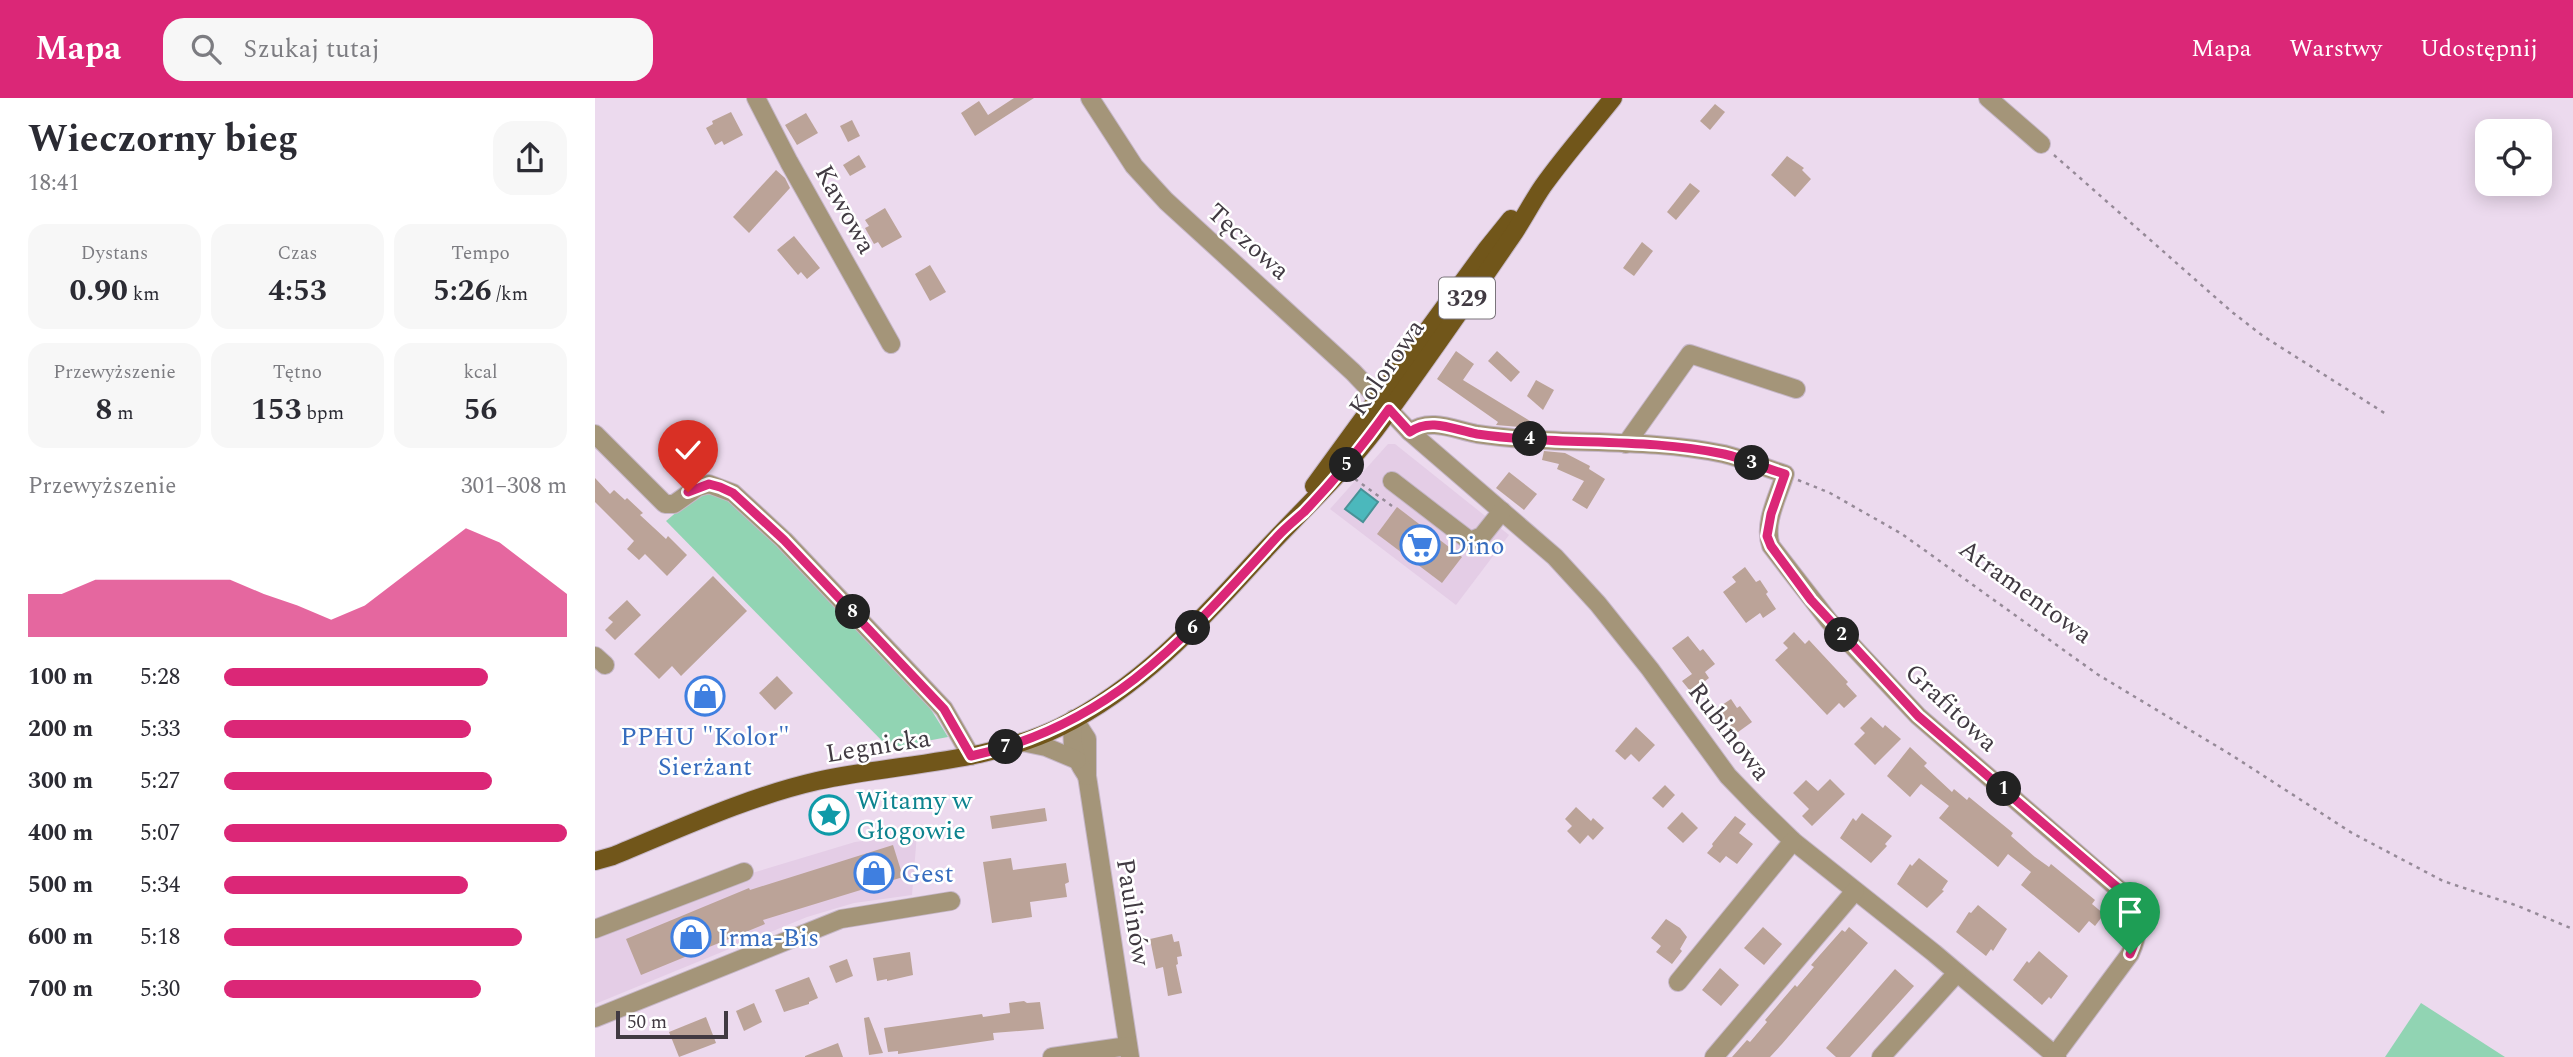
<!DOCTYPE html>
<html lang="pl">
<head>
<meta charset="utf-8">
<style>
  body { margin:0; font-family:Spectral,serif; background:#f7f7f7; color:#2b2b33; height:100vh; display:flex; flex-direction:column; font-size:26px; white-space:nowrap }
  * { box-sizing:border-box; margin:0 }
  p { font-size:23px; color:#7c7c81 }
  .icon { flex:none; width:38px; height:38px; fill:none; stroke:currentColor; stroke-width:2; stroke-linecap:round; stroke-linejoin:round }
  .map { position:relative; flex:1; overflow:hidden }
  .sheet { display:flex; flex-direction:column; background:#fff; width:595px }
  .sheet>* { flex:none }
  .fabs { position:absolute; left:1880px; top:21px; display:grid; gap:14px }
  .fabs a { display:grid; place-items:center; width:77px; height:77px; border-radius:14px; background:#fff; box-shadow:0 4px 18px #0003; font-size:35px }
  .scale { position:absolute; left:21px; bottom:18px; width:112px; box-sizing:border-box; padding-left:7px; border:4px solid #413a42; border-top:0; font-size:19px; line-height:24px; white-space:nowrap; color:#413a42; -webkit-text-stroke:5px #fff; paint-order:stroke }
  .pin { position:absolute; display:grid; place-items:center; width:60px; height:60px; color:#fff; margin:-72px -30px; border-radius:50% 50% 50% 0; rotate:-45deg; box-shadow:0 0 7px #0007 }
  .pin .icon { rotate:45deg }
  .km { position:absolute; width:35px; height:35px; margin:-18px; border-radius:50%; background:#222; color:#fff; font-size:19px; line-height:35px; text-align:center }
  .round { display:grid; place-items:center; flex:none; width:74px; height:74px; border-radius:21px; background:#f7f7f7 }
  .head { display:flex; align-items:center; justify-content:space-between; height:119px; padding:0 28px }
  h1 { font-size:38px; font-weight:700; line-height:52px }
  .metrics { display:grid; grid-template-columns:repeat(3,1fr); gap:10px; height:119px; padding:7px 28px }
  .metrics div { display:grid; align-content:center; border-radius:18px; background:#f7f7f7; text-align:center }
  .metrics b { font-size:30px; font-weight:700 }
  .metrics small { font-size:19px; font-weight:400 }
  .metrics p { font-size:19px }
  .chart { height:196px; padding:14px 28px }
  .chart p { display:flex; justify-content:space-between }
  .chart svg { width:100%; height:126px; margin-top:7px; fill:#db2777; opacity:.7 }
  ul { padding:0 28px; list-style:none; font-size:23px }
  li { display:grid; grid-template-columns:112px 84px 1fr; align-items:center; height:52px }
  li i { height:18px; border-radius:9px; background:#db2777 }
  header { display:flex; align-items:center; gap:42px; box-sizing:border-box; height:98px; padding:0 35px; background:#db2777; color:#fff }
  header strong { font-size:33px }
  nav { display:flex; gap:38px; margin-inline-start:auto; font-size:24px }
  .search { width:490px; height:63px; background:#f7f7f7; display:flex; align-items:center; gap:18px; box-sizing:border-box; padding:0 24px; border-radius:21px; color:#7c7c81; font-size:26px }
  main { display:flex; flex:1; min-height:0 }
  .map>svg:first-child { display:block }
  .built { fill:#e4cde6 }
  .green { fill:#91d4b3 }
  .water { fill:#4bb8bc; stroke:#489297; stroke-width:2 }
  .building { fill:#bba398 }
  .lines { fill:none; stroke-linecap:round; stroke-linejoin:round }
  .minor-casing { stroke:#c6b7c8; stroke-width:20 }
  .major-casing { stroke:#c6b7c8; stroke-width:20 }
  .path { stroke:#968a98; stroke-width:2.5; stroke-dasharray:3.5 5; stroke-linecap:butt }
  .minor { stroke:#a49579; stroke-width:18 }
  .major { stroke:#71561a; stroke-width:18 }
  .route-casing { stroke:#fff; stroke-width:14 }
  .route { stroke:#db2777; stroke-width:9 }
  .labels { text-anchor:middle; stroke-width:5; stroke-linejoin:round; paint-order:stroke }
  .shield { fill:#fff; stroke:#7a757b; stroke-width:2 }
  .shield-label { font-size:24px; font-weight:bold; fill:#413a42 }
  .street-label { font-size:26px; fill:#413a42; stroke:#fff }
  .shop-label { font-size:26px; fill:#366cbe; stroke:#fff; text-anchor:start }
  .culture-label { font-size:26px; fill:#0d838f; stroke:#fff; text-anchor:start }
</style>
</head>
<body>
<header>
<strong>Mapa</strong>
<div class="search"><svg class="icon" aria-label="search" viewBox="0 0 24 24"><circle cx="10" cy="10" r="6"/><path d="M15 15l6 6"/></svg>Szukaj tutaj</div>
<nav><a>Mapa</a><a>Warstwy</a><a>Udostępnij</a></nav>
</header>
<main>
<section class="sheet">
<div class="head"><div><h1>Wieczorny bieg</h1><p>18:41</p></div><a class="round"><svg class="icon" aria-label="share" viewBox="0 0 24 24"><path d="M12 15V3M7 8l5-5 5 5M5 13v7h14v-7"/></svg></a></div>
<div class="metrics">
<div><p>Dystans</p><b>0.90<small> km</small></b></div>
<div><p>Czas</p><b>4:53</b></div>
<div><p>Tempo</p><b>5:26<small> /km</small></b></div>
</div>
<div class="metrics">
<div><p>Przewyższenie</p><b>8<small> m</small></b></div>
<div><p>Tętno</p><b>153<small> bpm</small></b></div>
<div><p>kcal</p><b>56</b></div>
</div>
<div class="chart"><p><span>Przewyższenie</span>301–308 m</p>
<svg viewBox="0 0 160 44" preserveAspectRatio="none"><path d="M0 44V29L10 29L20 24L30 24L40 24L50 24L60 24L70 29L80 33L90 38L100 33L110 24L120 15L130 6L140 11L150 20L160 29V44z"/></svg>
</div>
<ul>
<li><b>100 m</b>5:28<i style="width:77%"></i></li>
<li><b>200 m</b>5:33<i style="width:72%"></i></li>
<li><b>300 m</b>5:27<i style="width:78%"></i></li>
<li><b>400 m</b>5:07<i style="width:100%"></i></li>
<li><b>500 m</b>5:34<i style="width:71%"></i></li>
<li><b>600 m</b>5:18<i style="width:87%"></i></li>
<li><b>700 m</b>5:30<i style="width:75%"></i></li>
</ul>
</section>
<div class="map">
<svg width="1978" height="959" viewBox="0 0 1978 959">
  <rect width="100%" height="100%" fill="#ecdaee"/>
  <g class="built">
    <polygon points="793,346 800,346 914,437 861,507 735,411"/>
    <polygon points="322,736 317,797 259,805 212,819 0,906 0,839 157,775 260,744"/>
  </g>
  <g class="green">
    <polygon points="113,394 123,396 138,405 243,507 332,605 353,639 294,650 71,423 102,397"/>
    <polygon points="1826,905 1910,959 1790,959"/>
  </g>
  <polygon class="water" points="766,391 783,404 768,424 750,411"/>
  <g class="building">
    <polygon points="419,0 439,0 380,38 366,15 384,3 393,17"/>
    <polygon points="1120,6 1130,14 1115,32 1105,23"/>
    <polygon points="136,14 148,37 129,47 127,43 120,47 111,30 118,26 117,23"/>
    <polygon points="211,15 223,35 202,47 190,27"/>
    <polygon points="257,22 265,38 253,44 245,28"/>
    <polygon points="264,57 271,69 255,78 248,67"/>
    <polygon points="1192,58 1209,70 1207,72 1216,81 1200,99 1176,77"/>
    <polygon points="181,72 190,80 195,90 154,135 138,119"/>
    <polygon points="1095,85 1105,93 1081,122 1072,114"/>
    <polygon points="290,110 307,139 287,150 283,144 279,146 270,130 274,128 270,122"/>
    <polygon points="199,138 225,170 212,181 206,174 203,177 182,152"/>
    <polygon points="1047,144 1058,153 1039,178 1028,170"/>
    <polygon points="335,167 351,194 335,203 320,176"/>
    <polygon points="861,253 879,266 868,282 948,331 901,327 903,324 842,281"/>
    <polygon points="902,253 925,274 916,284 893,263"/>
    <polygon points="941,282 959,292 948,312 932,298"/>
    <polygon points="78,347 97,366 83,380 64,361"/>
    <polygon points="949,353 970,355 995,368 994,371 1010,381 992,411 977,402 989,383 962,371 964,366 947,362"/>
    <polygon points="914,374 942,396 929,412 901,390"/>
    <polygon points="0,380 15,396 19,392 30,402 32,400 48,415 45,417 71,441 73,438 92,457 72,478 50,456 44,462 32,451 39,443 0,404"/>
    <polygon points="802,409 867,459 847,485 782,436"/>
    <polygon points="1150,469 1161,484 1165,482 1173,494 1171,496 1181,511 1168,520 1165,515 1151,525 1128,494 1141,484 1137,479"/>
    <polygon points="118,478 152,513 86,578 77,568 64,581 39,556"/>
    <polygon points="32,502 46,517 20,542 10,532 18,524 13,520"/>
    <polygon points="1199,534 1210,546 1214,542 1253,584 1251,586 1262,598 1249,610 1244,605 1232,617 1180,562 1193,550 1188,545"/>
    <polygon points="1093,538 1105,553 1108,551 1120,566 1110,574 1114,580 1096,594 1087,583 1097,576 1077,550"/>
    <polygon points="182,578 198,595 180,612 164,595"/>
    <polygon points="1136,601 1142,610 1145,608 1157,624 1139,637 1121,611"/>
    <polygon points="1276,619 1288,630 1290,627 1306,641 1280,667 1259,646 1270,635 1265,630"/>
    <polygon points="1041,629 1060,647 1044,664 1036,656 1030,662 1020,653"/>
    <polygon points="1315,649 1332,665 1329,668 1357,694 1359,691 1372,702 1374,699 1418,735 1416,738 1440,759 1454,769 1456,766 1500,802 1497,806 1509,816 1500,828 1494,823 1484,835 1426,787 1436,774 1413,756 1403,769 1344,720 1354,708 1326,686 1315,699 1292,678"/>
    <polygon points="1235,681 1250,696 1217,728 1207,718 1214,711 1198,695 1211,682 1223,693"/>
    <polygon points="1070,687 1080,697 1068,710 1057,700"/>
    <polygon points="981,709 996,723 998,720 1009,730 998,742 993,737 985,746 972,733 977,728 970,721"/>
    <polygon points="450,710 452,723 397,731 395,718"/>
    <polygon points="1087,714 1103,730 1088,745 1072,730"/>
    <polygon points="1267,715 1297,738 1290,746 1292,748 1276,765 1245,740 1258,720 1261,723"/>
    <polygon points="1140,718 1151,726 1144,735 1158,746 1142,766 1131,758 1125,765 1112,755 1118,748 1117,746"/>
    <polygon points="298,747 308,779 168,822 170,826 46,877 31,841 154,790 155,792"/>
    <polygon points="416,760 418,772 471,765 474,784 470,786 472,799 435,804 437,819 397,825 388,764"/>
    <polygon points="1324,760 1353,783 1347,792 1349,793 1332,810 1302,786 1315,766 1317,768"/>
    <polygon points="1383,807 1412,831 1398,853 1396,851 1391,858 1361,834 1374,814 1376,815"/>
    <polygon points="1071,821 1085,830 1092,839 1085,851 1087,853 1077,866 1061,854 1066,848 1056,840"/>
    <polygon points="1168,829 1187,846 1169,867 1149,850"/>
    <polygon points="1254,829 1273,845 1187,946 1175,959 1137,959 1152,942 1155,944 1172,924 1170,922 1200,887 1202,889 1219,869 1216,867 1247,832 1250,834"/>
    <polygon points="577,836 579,844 584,843 587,858 582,859 583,866 581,867 587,895 573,898 568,869 561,871 555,841"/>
    <polygon points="1444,853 1473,878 1456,901 1454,899 1447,907 1418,882 1432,863 1434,865"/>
    <polygon points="315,854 318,877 292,883 292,881 282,883 278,860"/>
    <polygon points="252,861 258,878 241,885 234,868"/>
    <polygon points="1125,870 1144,887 1126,908 1107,892"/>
    <polygon points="1300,871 1319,888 1255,959 1241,959 1231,950"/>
    <polygon points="214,879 223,900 214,904 214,906 189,914 180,892"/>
    <polygon points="429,903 432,905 445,904 449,931 398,935 399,942 303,956 303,953 293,954 289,930 387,916 388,919 415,915 414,905"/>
    <polygon points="159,905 167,924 149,933 141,913"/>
    <polygon points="111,919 121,945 84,959 74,934"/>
    <polygon points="274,919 288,955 274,957 269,920"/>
    <polygon points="243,945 248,959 210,959 210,958"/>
  </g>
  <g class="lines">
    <g class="minor-casing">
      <g id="minor">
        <polyline points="161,0 194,64 296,246"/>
        <polyline points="495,0 539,68 571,103 758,274 815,334 960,459 1003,506 1055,571 1133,678 1162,708 1198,743 1339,855 1462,959"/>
        <polyline points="1393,0 1446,46"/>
        <path d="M815,334c20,-15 45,-2 67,2 82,12 166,3 247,20 21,5 41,14 61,20 -7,23 -22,49 -14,72l58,75 89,95 206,178c16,21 17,36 6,60l-75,101"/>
        <polyline points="0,336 70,406 79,406 103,389 114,386 138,395 189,442 349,611 376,658"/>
        <polyline points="1031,346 1095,256 1201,291"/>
        <polyline points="797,383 875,443 887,438 907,413"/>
        <polyline points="0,558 10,567"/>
        <polyline points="479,621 492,641 492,678 535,959"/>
        <path d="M479,621c-4,24 -1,37 13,57"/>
        <polyline points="427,644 451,649 482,662"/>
        <polyline points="0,831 149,774"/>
        <polyline points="1083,884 1198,743"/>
        <polyline points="0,920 246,821 356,803"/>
        <polyline points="457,959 533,948"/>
        <polyline points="1119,959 1260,793"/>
        <polyline points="1286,959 1362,875"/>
      </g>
    </g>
    <g class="major-casing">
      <g id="major">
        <polyline points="719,388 891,152 916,121"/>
        <path d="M0,763l18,-5c66,-27 134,-59 204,-75 81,-18 167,-17 243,-54 79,-39 137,-102 195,-166 40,-44 84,-84 120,-131 47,-63 92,-129 137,-194 11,-16 20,-34 31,-50 22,-31 47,-59 70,-88"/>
      </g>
    </g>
    <g class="path">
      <polyline points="1459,57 1637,214 1668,238 1791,316"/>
      <polyline points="760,381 797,408"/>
      <polyline points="1203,382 1235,395 1307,436 1502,576 1638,658 1757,735 1848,783 1923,808 1978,831"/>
    </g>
    <use href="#minor" class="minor"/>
    <use href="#major" class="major"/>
  </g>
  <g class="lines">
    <g class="route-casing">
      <path id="route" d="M93,394l21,-8 11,3 13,6 51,47 160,169 27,47c141,-31 213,-117 306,-219 8,-9 18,-17 27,-25 31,-32 59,-67 85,-103l21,23c20,-15 45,-2 67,2 82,12 166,3 247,20 21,5 41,14 61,20l-14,40 -4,22 4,10 40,54 107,116 207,178c15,21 16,36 5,60"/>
    </g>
    <use href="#route" class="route"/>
  </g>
  <defs>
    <g id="supermarket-ring" transform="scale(2.0125)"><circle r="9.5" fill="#fff" stroke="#3f7fe0" stroke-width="1.5"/><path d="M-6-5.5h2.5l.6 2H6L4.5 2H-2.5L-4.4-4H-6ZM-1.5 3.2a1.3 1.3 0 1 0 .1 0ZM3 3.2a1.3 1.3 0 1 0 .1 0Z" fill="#3f7fe0"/></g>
    <g id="shop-ring" transform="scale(2.0125)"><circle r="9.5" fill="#fff" stroke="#3f7fe0" stroke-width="1.5"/><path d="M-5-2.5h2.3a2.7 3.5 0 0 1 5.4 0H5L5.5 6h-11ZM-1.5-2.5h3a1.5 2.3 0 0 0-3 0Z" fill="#3f7fe0"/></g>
    <g id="sight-ring" transform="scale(2.0125)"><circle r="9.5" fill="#fff" stroke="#0f9aa8" stroke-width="1.5"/><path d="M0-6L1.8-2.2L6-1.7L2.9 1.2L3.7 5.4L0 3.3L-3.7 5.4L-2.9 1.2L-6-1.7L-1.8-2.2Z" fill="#0f9aa8"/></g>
  </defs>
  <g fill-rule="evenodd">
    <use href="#supermarket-ring" x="825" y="447"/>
    <use href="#shop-ring" x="110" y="598"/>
    <use href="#sight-ring" x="234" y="717"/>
    <use href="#shop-ring" x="279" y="775"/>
    <use href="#shop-ring" x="96" y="839"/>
  </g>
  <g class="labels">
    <rect class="shield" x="844" y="179.5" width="56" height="41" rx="5"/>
    <g class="shield-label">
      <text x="872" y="208">329</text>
    </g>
    <g class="street-label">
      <text transform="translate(251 111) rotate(61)" y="9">Kawowa</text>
      <text transform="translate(654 143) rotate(42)" y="9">Tęczowa</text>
      <text transform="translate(791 269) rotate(-55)" y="9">Kolorowa</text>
      <text transform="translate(1431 493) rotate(36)" y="9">Atramentowa</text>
      <text transform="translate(1357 609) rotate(43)" y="9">Grafitowa</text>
      <text transform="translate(1135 633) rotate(52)" y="9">Rubinowa</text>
      <text transform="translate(283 647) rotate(-9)" y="9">Legnicka</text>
      <text transform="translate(539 814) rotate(81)" y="9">Paulinów</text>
    </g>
    <g class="shop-label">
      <text x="852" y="456">Dino</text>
      <text x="110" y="647" text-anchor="middle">PPHU "Kolor"<tspan x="110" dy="30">Sierżant</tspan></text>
      <text x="306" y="784">Gest</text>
      <text x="123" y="848">Irma-Bis</text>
    </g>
    <g class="culture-label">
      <text x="261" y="711">Witamy w<tspan x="261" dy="30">Głogowie</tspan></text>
    </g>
  </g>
</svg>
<div class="fabs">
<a><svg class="icon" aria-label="locate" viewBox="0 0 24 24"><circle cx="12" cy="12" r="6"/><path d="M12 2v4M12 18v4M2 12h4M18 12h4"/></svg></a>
</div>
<div class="scale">50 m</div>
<div class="pin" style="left:1535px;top:856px;background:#1e9e55"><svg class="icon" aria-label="arrive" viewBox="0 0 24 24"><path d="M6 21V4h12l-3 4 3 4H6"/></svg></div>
<div class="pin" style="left:93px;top:394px;background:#d93025"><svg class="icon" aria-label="check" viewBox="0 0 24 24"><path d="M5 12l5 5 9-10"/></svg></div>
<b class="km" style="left:1409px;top:691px">1</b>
<b class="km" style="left:1247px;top:537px">2</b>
<b class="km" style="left:1157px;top:365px">3</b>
<b class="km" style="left:935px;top:341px">4</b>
<b class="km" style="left:752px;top:367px">5</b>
<b class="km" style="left:598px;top:530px">6</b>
<b class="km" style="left:411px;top:649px">7</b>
<b class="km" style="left:258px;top:514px">8</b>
</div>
</main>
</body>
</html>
